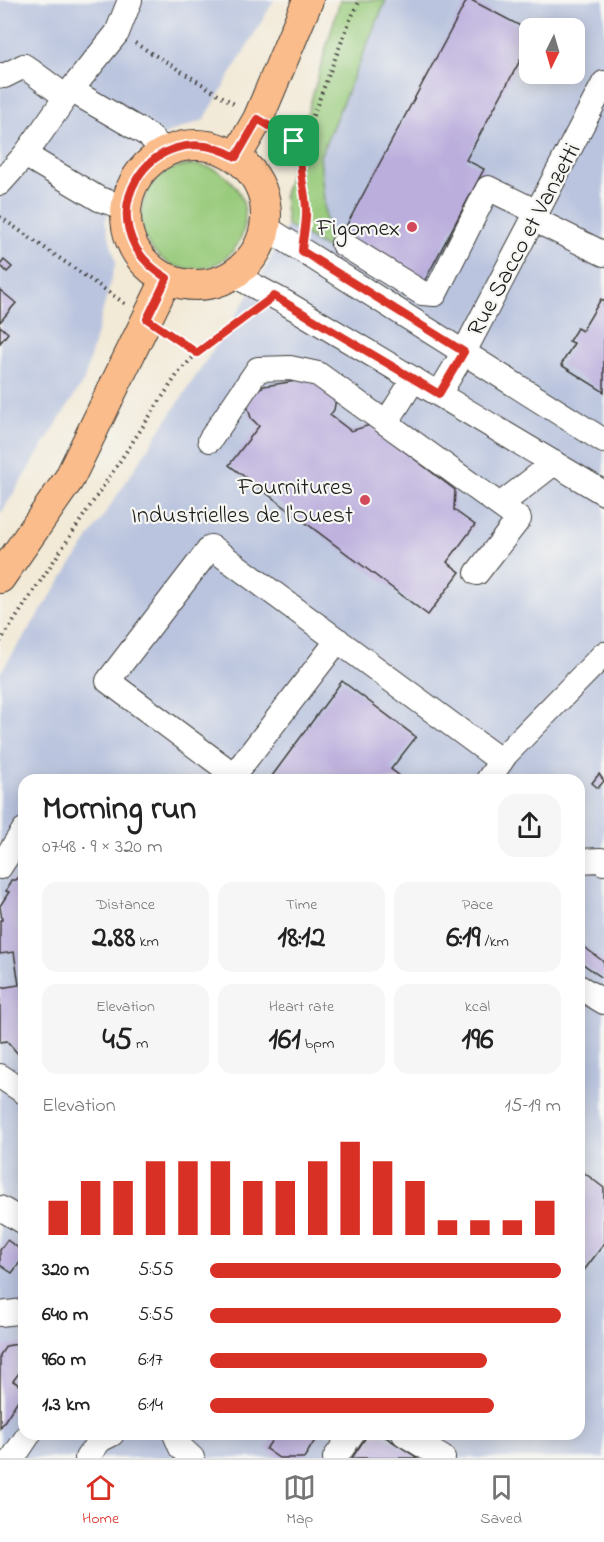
<!DOCTYPE html>
<html lang="en">
<head>
<meta charset="utf-8">
<style>
  body { margin:0; font-family:"Indie Flower",sans-serif; background:#f6f6f6; color:#222; height:100vh; display:flex; flex-direction:column; font-size:22px; white-space:nowrap }
  * { box-sizing:border-box; margin:0 }
  p { font-size:20px; color:#767676 }
  .icon { flex:none; width:33px; height:33px; fill:none; stroke:currentColor; stroke-width:2; stroke-linecap:round; stroke-linejoin:round }
  .map { position:relative; flex:1; overflow:hidden }
  .details { position:absolute; left:18px; top:774px; width:567px; height:666px; display:flex; flex-direction:column; background:#fff; border-radius:18px; box-shadow:0 3px 15px #0003 }
  .details>* { flex:none }
  .needle { width:39px; rotate:185deg }
  .buttons { position:absolute; left:519px; top:18px; display:grid; gap:12px }
  .buttons a { display:grid; place-items:center; width:66px; height:66px; border-radius:12px; background:#fff; box-shadow:0 3px 15px #0003; font-size:30px }
  .pin { position:absolute; display:grid; place-items:center; width:51px; height:51px; color:#fff; margin:-26px; border-radius:12px; box-shadow:0 3px 9px #0006 }
  .round { display:grid; place-items:center; flex:none; width:63px; height:63px; border-radius:18px; background:#f6f6f6 }
  .head { display:flex; align-items:center; justify-content:space-between; height:102px; padding:0 24px }
  h1 { font-size:33px; font-weight:700; line-height:45px }
  .figures { display:grid; grid-template-columns:repeat(3,1fr); gap:9px; height:102px; padding:6px 24px }
  .figures div { display:grid; align-content:center; border-radius:15px; background:#f6f6f6; text-align:center }
  .figures b { font-size:30px; font-weight:700 }
  .figures small { font-size:16px; font-weight:400 }
  .figures p { font-size:16px }
  .chart { height:168px; padding:12px 24px }
  .chart p { display:flex; justify-content:space-between }
  .chart svg { width:100%; height:108px; margin-top:6px; stroke:#d93025; stroke-width:6 }
  ul { padding:0 24px; list-style:none; font-size:20px }
  li { display:grid; grid-template-columns:96px 72px 1fr; align-items:center; height:45px }
  li i { height:15px; border-radius:8px; background:#d93025 }
  .tab-bar { display:flex; justify-content:space-around; align-items:center; height:84px; border-top:2px solid #e0e0e0; background:#fff; font-size:16px; color:#767676 }
  .tab-bar a { display:grid; justify-items:center; gap:3px }
  .tab-bar .selected { color:#d93025 }
  .map>svg:first-child { display:block }
  .industrial { fill:#bac4de; fill-rule:evenodd }
  .green { fill:#99cb7b; stroke:#5a744c; stroke-width:1.5 }
  .building { fill:#bbaedd }
  .lines { fill:none; stroke-linecap:round; stroke-linejoin:round }
  .minor-casing { stroke:#3c3b38; stroke-width:26 }
  .major-casing { stroke:#3c3b38; stroke-width:32 }
  .path { stroke:#3c3b38; stroke-width:4; stroke-dasharray:1.5 4.5; stroke-linecap:butt }
  .minor { stroke:#fff; stroke-width:24 }
  .major { stroke:#fabc8b; stroke-width:30 }
  .route-casing { stroke:#fff; stroke-width:12 }
  .route { stroke:#d93025; stroke-width:8 }
  .poi-dot { fill:#d1495b; stroke:#f6f6f2; stroke-width:2 }
  .labels { text-anchor:middle; stroke-width:4.5; stroke-linejoin:round; paint-order:stroke }
  .poi-label { font-size:24px; fill:#1c1c1c; stroke:#f6f6f2; text-anchor:end }
  .street-label { font-size:24px; fill:#1c1c1c; stroke:#f6f6f2 }
</style>
</head>
<body>
<div class="map">
<svg width="604" height="1458" viewBox="0 0 604 1458">
  <rect width="100%" height="100%" fill="#f6f6f2"/>
  <filter id="ink" filterUnits="userSpaceOnUse"><feTurbulence type="fractalNoise" baseFrequency=".0167" numOctaves="2"/><feDisplacementMap in="SourceGraphic" scale="12" xChannelSelector="R" yChannelSelector="G"/><feConvolveMatrix kernelMatrix="1 2 1 2 8 2 1 2 1" color-interpolation-filters="sRGB"/></filter>
  <filter id="wash" filterUnits="userSpaceOnUse"><feTurbulence type="fractalNoise" baseFrequency=".008" numOctaves="4" result="noise"/><feDisplacementMap in="SourceGraphic" scale="24" xChannelSelector="R" yChannelSelector="G"/><feGaussianBlur stdDeviation="1.35" result="paint"/><feColorMatrix in="noise" values="0 0 0 0 0 0 0 0 0 0 0 0 0 0 0 0 0 1.4 0 .05"/><feComposite in="paint" operator="in"/></filter>
  <g filter="url(#wash)">
    <rect width="100%" height="100%" fill="#f2e9d6"/>
    <g class="industrial">
      <polygon points="0,0 274,0 204,120 170,132 145,147 126,168 105,221 116,262 84,380 0,515"/>
      <path d="M386,0h218v1458h-604v-785l263,-399 24,-49 40,24 -7,-93zM530,28h44v46h-44zM24,780h555v654h-555z"/>
    </g>
    <g class="green">
      <polygon points="340,0 386,0 320,156 328,249 287,225 284,194"/>
      <circle cx="193" cy="217" r="52"/>
    </g>
    <g id="blocks">
      <g class="building">
        <polygon points="467,0 471,0 530,31 530,42 466,160 484,169 424,282 343,232"/>
        <polygon points="4,260 12,267 7,272 0,265"/>
        <polygon points="0,290 16,303 0,322"/>
        <polygon points="601,299 604,301 604,392 561,365 574,343 569,341 577,328 582,331"/>
        <polygon points="0,326 8,333 0,343"/>
        <polygon points="309,379 337,393 334,410 330,415 351,431 370,425 455,490 454,510 475,525 447,562 460,572 428,615 229,465 259,426 251,418 248,408 248,402 256,390 264,386"/>
        <polygon points="342,681 416,737 391,769 405,780 269,780"/>
        <polygon points="599,774 604,781 598,788 592,783"/>
        <polygon points="24,874 23,934 24,1061 7,1041 0,1042 0,988 19,985 14,952 0,954 0,920 2,920 0,906 9,892 6,891 11,880 16,880 21,875"/>
        <polygon points="579,943 604,962 604,979 579,961"/>
        <polygon points="582,1171 604,1188 604,1244 579,1277 579,1175"/>
        <polygon points="7,1240 24,1252 24,1257 12,1273 0,1265 0,1250"/>
        <polygon points="24,1343 24,1377 19,1373 13,1381 24,1388 24,1391 0,1428 0,1355 6,1346"/>
        <polygon points="276,1434 319,1434 304,1458 279,1458 266,1449"/>
        <polygon points="368,1434 381,1434 418,1458 352,1458"/>
      </g>
    </g>
  </g>
  <g filter="url(#ink)">
    <use href="#blocks" fill-opacity="0" stroke="#3c3b38" stroke-width="1.5"/>
    <g class="lines">
      <g class="minor-casing">
        <g id="minor">
          <polyline points="0,75 4,76 24,66 66,97"/>
          <polyline points="71,90 148,135 166,152"/>
          <polyline points="25,155 99,199 127,208"/>
          <polyline points="0,183 25,155 71,90 117,33 130,0"/>
          <polyline points="533,219 604,254"/>
          <polyline points="265,227 604,441"/>
          <polyline points="343,244 422,293 435,294 488,188 537,212"/>
          <polyline points="232,274 286,303 604,493"/>
          <polyline points="439,394 464,352 604,83"/>
          <polyline points="386,423 414,379"/>
          <polyline points="210,440 258,369 290,368 318,374 519,519 477,573"/>
          <polyline points="500,505 554,463"/>
          <path d="M338,640l-104,135 -126,-94 103,-134c97,71 193,143 290,214"/>
          <polyline points="488,780 506,754 604,654"/>
          <polyline points="579,861 601,860 604,863"/>
          <polyline points="0,867 24,830"/>
          <polyline points="579,987 604,1002"/>
          <polyline points="0,1076 24,1092"/>
          <polyline points="0,1208 24,1222"/>
          <polyline points="0,1314 24,1311"/>
          <polyline points="175,1434 181,1448 192,1458"/>
          <polyline points="404,1434 443,1458"/>
          <polyline points="13,1458 29,1434"/>
          <polyline points="87,1458 100,1440 112,1434"/>
          <polyline points="335,1458 352,1434"/>
        </g>
      </g>
      <g class="major-casing">
        <g id="major">
          <circle cx="196" cy="215" r="70"/>
          <polyline points="236,157 258,119 308,0"/>
          <polyline points="0,578 69,479 167,278"/>
        </g>
      </g>
      <g class="path">
        <polyline points="135,43 236,105"/>
        <polyline points="278,131 303,147"/>
        <polyline points="0,217 127,305"/>
        <polyline points="306,227 306,207 299,163 305,136 350,20 360,0"/>
        <polyline points="168,333 197,353"/>
        <polyline points="0,642 179,372 201,349 254,312"/>
      </g>
      <use href="#minor" class="minor"/>
      <use href="#major" class="major"/>
    </g>
  </g>
  <g class="lines" filter="url(#ink)">
    <g class="route-casing">
      <path id="route" d="M258,119l45,28c-6,23 2,38 3,61 1,15 -3,28 -4,43l162,101 -25,42 -165,-98 -77,57 -50,-34 20,-41c-88,-53 -16,-170 69,-121z"/>
    </g>
    <use href="#route" class="route"/>
  </g>
  <g class="poi-dot">
    <circle cx="412" cy="227" r="6"/>
    <circle cx="365" cy="500" r="6"/>
  </g>
  <g class="labels">
    <g class="poi-label">
      <text x="400" y="235">Figomex</text>
      <text x="353" y="494">Fournitures<tspan x="353" dy="28">Industrielles de l'Ouest</tspan></text>
    </g>
    <g class="street-label">
      <text transform="translate(523 239) rotate(-62)" y="8">Rue Sacco et Vanzetti</text>
    </g>
  </g>
</svg>
<div class="buttons">
<a><svg class="needle" viewBox="-14 -14 28 28"><path d="M0-13l5 13h-10z" fill="#e53935"/><path d="M0 13l5-13h-10z" fill="#767676"/></svg></a>
</div>
<div class="pin" style="left:294px;top:141px;background:#1e9e55"><svg class="icon" aria-label="arrive" viewBox="0 0 24 24"><path d="M6 21V4h12l-3 4 3 4H6"/></svg></div>
<section class="details">
<div class="head"><div><h1>Morning run</h1><p>07:48 · 9 × 320 m</p></div><a class="round"><svg class="icon" aria-label="share" viewBox="0 0 24 24"><path d="M12 15V3M7 8l5-5 5 5M5 13v7h14v-7"/></svg></a></div>
<div class="figures">
<div><p>Distance</p><b>2.88<small> km</small></b></div>
<div><p>Time</p><b>18:12</b></div>
<div><p>Pace</p><b>6:19<small> /km</small></b></div>
</div>
<div class="figures">
<div><p>Elevation</p><b>45<small> m</small></b></div>
<div><p>Heart rate</p><b>161<small> bpm</small></b></div>
<div><p>kcal</p><b>196</b></div>
</div>
<div class="chart"><p><span>Elevation</span>15–19 m</p>
<svg viewBox="0 0 160 44" preserveAspectRatio="none"><path d="M5 44V30M15 44V22M25 44V22M35 44V14M45 44V14M55 44V14M65 44V22M75 44V22M85 44V14M95 44V6M105 44V14M115 44V22M125 44V38M135 44V38M145 44V38M155 44V30"/></svg>
</div>
<ul>
<li><b>320 m</b>5:55<i style="width:100%"></i></li>
<li><b>640 m</b>5:55<i style="width:100%"></i></li>
<li><b>960 m</b>6:17<i style="width:79%"></i></li>
<li><b>1.3 km</b>6:14<i style="width:81%"></i></li>
</ul>
</section>
</div>
<nav class="tab-bar">
<a class="selected"><svg class="icon" aria-label="home" viewBox="0 0 24 24"><path d="M3 11l9-7 9 7M6 9v11h12V9"/></svg>Home</a>
<a><svg class="icon" aria-label="map" viewBox="0 0 24 24"><path d="M3 6l6-2 6 2 6-2v14l-6 2-6-2-6 2zM9 4v14M15 6v14"/></svg>Map</a>
<a><svg class="icon" aria-label="saved" viewBox="0 0 24 24"><path d="M7 4h10v16l-5-4-5 4z"/></svg>Saved</a>
</nav>
</body>
</html>
